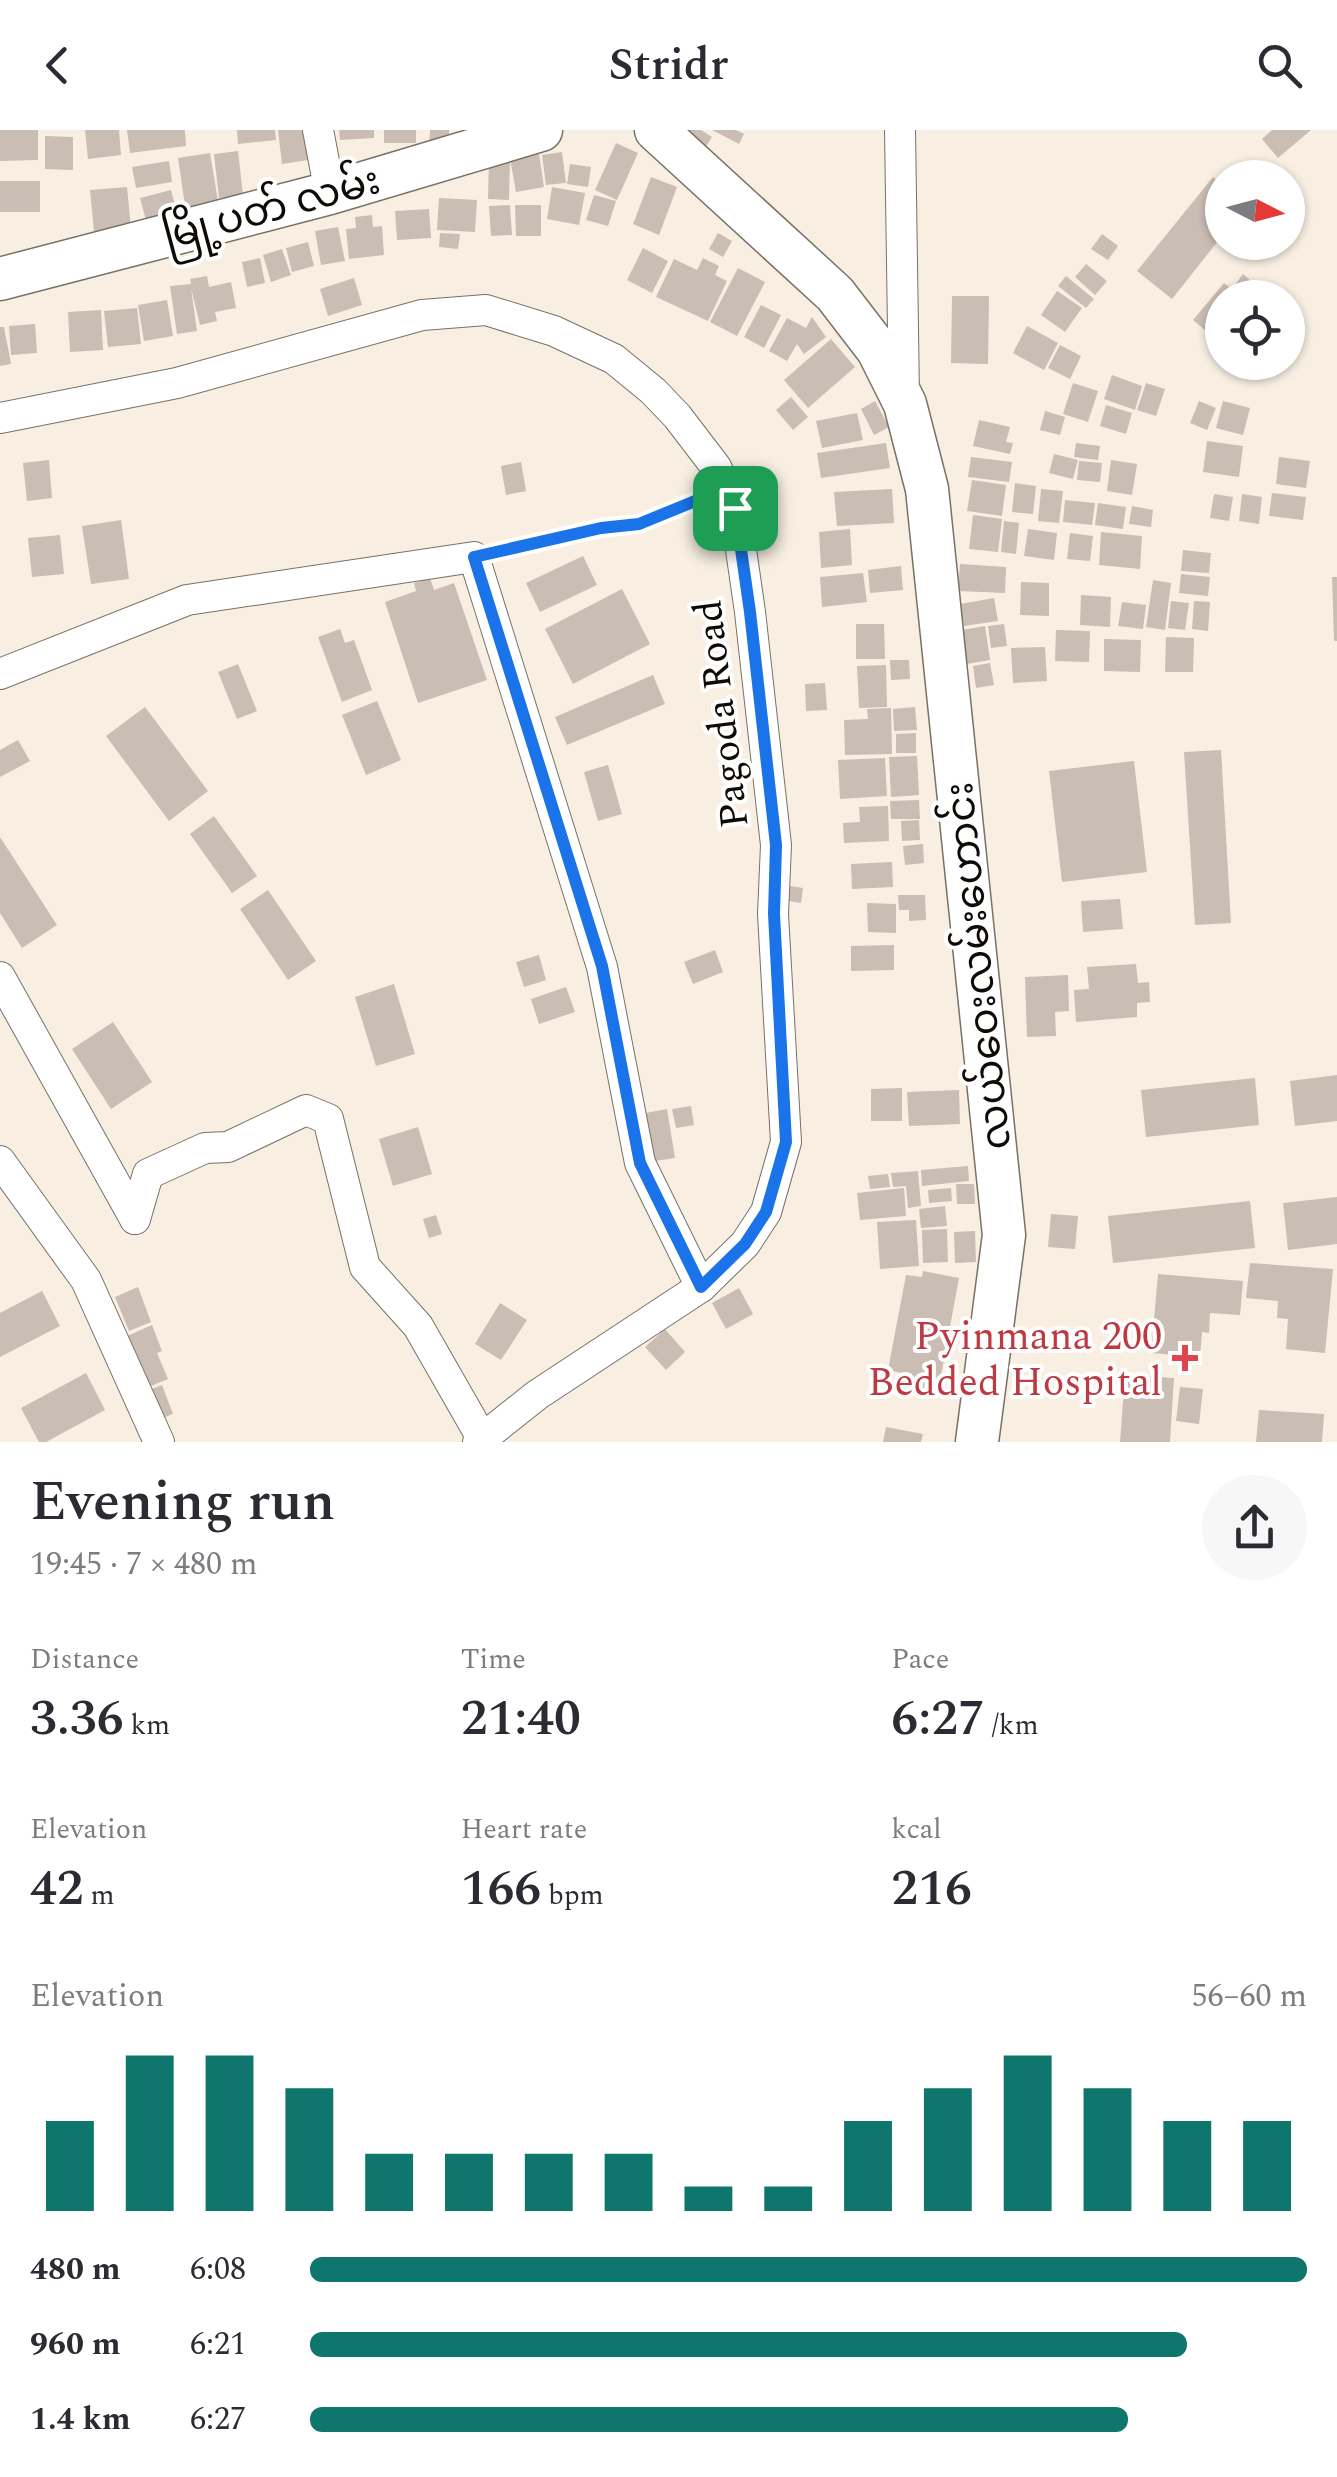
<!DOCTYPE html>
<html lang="en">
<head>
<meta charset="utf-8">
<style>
  body { margin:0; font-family:Spectral,"Noto Sans Myanmar",serif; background:#f7f7f7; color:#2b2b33; height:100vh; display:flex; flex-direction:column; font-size:38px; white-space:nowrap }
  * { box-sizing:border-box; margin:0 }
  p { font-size:32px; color:#7c7c81 }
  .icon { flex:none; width:55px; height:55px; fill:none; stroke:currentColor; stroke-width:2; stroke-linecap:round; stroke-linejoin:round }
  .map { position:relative; height:1312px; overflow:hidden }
  .side { display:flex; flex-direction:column; background:#fff; flex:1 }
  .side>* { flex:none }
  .needle { width:65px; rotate:96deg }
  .fabs { position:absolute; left:1205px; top:30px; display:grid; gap:20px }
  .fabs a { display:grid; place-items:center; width:100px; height:100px; border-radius:50%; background:#fff; box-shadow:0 2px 8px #0004; font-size:50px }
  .pin { position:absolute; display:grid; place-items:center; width:85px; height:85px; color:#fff; margin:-42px; border-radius:20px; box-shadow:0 5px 15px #0006 }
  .round { display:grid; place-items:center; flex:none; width:105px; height:105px; border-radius:52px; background:#f7f7f7 }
  .overview { display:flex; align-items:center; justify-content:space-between; height:170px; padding:0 30px }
  h1 { font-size:55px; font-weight:600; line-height:75px }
  .figures { display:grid; grid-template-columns:repeat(3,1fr); gap:15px; height:170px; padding:10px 30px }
  .figures div { display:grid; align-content:center }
  .figures b { font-size:50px; font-weight:600 }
  .figures small { font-size:28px; font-weight:400 }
  .figures p { font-size:28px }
  .chart { height:280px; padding:20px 30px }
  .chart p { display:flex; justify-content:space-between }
  .chart svg { width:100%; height:180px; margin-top:10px; stroke:#0f766e; stroke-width:6 }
  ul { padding:0 30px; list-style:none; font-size:32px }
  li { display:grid; grid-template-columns:160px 120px 1fr; align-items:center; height:75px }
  li i { height:25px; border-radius:12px; background:#0f766e }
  header { display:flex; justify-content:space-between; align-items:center; height:130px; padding:0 30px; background:#fff; font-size:45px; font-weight:600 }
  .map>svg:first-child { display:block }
  .building { fill:#cabdb4 }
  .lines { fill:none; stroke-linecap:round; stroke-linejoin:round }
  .street-casing { stroke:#787165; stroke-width:32 }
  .secondary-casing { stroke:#787165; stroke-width:45 }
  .path { stroke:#a59e94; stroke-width:5; stroke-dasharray:5 8; stroke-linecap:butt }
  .street { stroke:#fff; stroke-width:30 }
  .secondary { stroke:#fff; stroke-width:42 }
  .route-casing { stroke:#fff; stroke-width:20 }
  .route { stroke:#1a73e8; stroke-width:12 }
  .health-dot { fill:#e0444e; stroke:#fefefe; stroke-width:4 }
  .labels { text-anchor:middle; stroke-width:8; stroke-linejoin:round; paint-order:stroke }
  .street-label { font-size:40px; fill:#0e0b07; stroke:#fefefe }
  .health-label { font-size:40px; fill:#be3a42; stroke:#fefefe; text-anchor:end }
</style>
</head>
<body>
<header><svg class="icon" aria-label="back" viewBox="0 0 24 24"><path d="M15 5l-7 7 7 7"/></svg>Stridr<svg class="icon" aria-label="search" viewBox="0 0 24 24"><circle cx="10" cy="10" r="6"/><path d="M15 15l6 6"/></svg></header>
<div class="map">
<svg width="1337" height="1312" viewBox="0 0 1337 1312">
  <rect width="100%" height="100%" fill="#f8efe2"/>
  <g class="building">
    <polygon points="0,0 38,0 38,30 0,31"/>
    <polygon points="85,0 119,0 121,25 88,29"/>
    <polygon points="127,0 185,0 186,16 130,23"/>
    <polygon points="237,0 275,0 276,10 238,14"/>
    <polygon points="278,0 304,0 308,30 282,34"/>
    <polygon points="339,0 374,0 374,8 340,10"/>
    <rect x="384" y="0" width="32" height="13"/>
    <polygon points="430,0 449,0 449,21 429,21"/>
    <polygon points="661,0 701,0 712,7 700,26"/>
    <polygon points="712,0 736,0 744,4 739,14"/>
    <polygon points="1272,0 1311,0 1278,28 1262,9"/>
    <polygon points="45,6 73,7 73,40 45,39"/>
    <polygon points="616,13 638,23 617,70 595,60"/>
    <polygon points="238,21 243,65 219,68 214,24"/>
    <polygon points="562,22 566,53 546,55 542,25"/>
    <polygon points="210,23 219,77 186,82 178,28"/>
    <polygon points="539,24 544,57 516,62 510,29"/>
    <polygon points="489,29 510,30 509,70 488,69"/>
    <polygon points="169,31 172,52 136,58 132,37"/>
    <polygon points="570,34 591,37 588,57 567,54"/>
    <polygon points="651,47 677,57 659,105 633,94"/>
    <polygon points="1213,47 1222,55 1222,106 1172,169 1137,141"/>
    <rect x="0" y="51" width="40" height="31"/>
    <polygon points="127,57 131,99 94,102 90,60"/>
    <polygon points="552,57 585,63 579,95 547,89"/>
    <polygon points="171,60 178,86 147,94 140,68"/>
    <polygon points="594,65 616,71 608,96 586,90"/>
    <polygon points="439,68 477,70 475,102 437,100"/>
    <polygon points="510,75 512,105 491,106 489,76"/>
    <polygon points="515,75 541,75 541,106 516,106"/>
    <polygon points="429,79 431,108 397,110 395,81"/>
    <polygon points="372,85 373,97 382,96 384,125 349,129 346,99 356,98 355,87"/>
    <polygon points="338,97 345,131 321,135 315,101"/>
    <polygon points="440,103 460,104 458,119 439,117"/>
    <polygon points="718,103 732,111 723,127 709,119"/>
    <polygon points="1102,104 1118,116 1108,130 1091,119"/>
    <polygon points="308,112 314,136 292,142 286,118"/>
    <polygon points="643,118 668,131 652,163 627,150"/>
    <polygon points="282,119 291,145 271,152 263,125"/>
    <polygon points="260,128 265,153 247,157 242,132"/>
    <polygon points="703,128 719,136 715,145 727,151 708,191 656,167 674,129 697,140"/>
    <polygon points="1086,134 1107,151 1095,165 1075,147"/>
    <polygon points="738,138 765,152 737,206 710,192"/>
    <polygon points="1243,144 1253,153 1241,168 1222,168 1222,206 1218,211 1193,190 1224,153 1232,159"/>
    <polygon points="207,146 209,157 231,152 236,178 215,182 217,191 200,195 191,158 197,201 177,204 170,156 191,154 190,149"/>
    <polygon points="1066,146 1094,169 1086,178 1058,156"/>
    <polygon points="354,148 362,175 328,186 320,159"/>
    <polygon points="1057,161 1082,178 1065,202 1041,185"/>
    <polygon points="952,166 989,166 988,234 951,233"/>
    <polygon points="167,170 173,206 144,211 138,175"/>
    <polygon points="761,175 781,185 764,218 744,207"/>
    <polygon points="137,178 141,214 108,217 104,181"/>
    <polygon points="101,180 103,220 70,222 68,182"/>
    <polygon points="812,187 826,207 804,224 797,214 787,231 769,221 787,188 806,198"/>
    <polygon points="35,194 37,223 11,225 9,196"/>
    <polygon points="1027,196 1058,213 1044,240 1013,223"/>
    <polygon points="0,197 4,197 11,234 0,236"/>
    <polygon points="831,209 855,237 808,278 784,250"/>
    <polygon points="1060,215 1081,226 1070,249 1048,238"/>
    <polygon points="1112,245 1142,256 1135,280 1104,269"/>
    <polygon points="1073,253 1098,261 1088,292 1063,284"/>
    <polygon points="1146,253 1165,259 1156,286 1137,280"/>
    <polygon points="791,267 808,287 793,300 776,280"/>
    <polygon points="875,271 889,297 874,305 861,279"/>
    <polygon points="1199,271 1216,278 1207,300 1190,293"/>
    <polygon points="1223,271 1250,278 1243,305 1216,298"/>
    <polygon points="1106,275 1132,283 1126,304 1100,296"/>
    <polygon points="1045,281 1065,287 1060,305 1040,300"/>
    <polygon points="857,283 863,310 822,318 816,291"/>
    <polygon points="979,290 1010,297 1006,312 1013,313 1010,324 973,316"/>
    <polygon points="1207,311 1243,316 1239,347 1203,342"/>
    <polygon points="886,313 890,338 821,348 817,323"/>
    <polygon points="1076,313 1100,316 1098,330 1074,327"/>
    <polygon points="1054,324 1078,330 1073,349 1049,343"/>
    <polygon points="971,327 1012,332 1009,352 968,347"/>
    <polygon points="1279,327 1310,331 1306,358 1276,354"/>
    <polygon points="49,330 52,368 27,371 23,333"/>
    <polygon points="1111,330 1137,334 1132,365 1107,361"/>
    <polygon points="1079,331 1102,333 1100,352 1077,350"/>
    <polygon points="521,332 526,361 506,365 501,336"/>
    <polygon points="972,350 1006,355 1002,386 967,381"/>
    <polygon points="1015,353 1036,356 1033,384 1012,382"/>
    <polygon points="892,359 894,393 837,396 834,362"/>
    <polygon points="1041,359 1063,361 1059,393 1038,391"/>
    <polygon points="1272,363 1306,367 1303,390 1269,386"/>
    <polygon points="1214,364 1233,367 1229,391 1210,388"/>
    <polygon points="1242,364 1262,367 1259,394 1239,391"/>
    <polygon points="1065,370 1095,373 1092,395 1063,392"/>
    <polygon points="1098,373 1126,377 1123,399 1095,395"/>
    <polygon points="1132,376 1153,380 1151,397 1129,394"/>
    <polygon points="973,385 1002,389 998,422 969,419"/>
    <polygon points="121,390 129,449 91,454 82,396"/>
    <polygon points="1004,391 1019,393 1016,424 1001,422"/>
    <polygon points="850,399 852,435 821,438 819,402"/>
    <polygon points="1028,399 1057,403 1054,430 1024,426"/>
    <polygon points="1101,402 1142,406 1140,439 1099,435"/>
    <polygon points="1070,403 1093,406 1090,431 1067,429"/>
    <polygon points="60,405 64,444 32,447 28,408"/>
    <polygon points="1183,420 1211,423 1209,443 1181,441"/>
    <polygon points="583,426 597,455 540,482 526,453"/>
    <polygon points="960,434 1006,437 1005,463 958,461"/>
    <polygon points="901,436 903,460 870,463 868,440"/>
    <polygon points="863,443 867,472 822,477 820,447"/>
    <polygon points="1181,444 1210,447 1208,466 1179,463"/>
    <polygon points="1332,447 1337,447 1337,511 1334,511"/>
    <polygon points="430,448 434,460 454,453 487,550 418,573 385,472 416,461 414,453"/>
    <polygon points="1153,450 1171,453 1165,500 1146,497"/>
    <polygon points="1021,452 1049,453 1049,486 1020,485"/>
    <polygon points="622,459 650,514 573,554 545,499"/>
    <polygon points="1081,465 1111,467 1110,497 1080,495"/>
    <polygon points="994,468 998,491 964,496 960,474"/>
    <polygon points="1171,471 1189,473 1185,500 1168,498"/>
    <polygon points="1194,471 1210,472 1208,501 1192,499"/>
    <polygon points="1122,472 1146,475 1143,499 1118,496"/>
    <polygon points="856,494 884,494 885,529 856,529"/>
    <polygon points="1004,494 1007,516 991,518 988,496"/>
    <polygon points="985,496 990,530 967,534 962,500"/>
    <polygon points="340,499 345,513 354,510 372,560 342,572 318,507"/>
    <polygon points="1056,500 1090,501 1089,532 1055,531"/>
    <polygon points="1166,507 1194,508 1193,542 1165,542"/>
    <polygon points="1104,509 1141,510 1140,542 1104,541"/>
    <polygon points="1045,517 1047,551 1013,553 1011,518"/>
    <polygon points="890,530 909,530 910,549 891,550"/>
    <polygon points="990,533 994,555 976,558 973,536"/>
    <polygon points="238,534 257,581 237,589 218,542"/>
    <polygon points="886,535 887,577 859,578 857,536"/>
    <polygon points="653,545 665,574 567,615 555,587"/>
    <polygon points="825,553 827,580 806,581 805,554"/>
    <polygon points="377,571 401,630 366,645 342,585"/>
    <polygon points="145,577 208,661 169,691 106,606"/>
    <polygon points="915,577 917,600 894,601 893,579"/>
    <polygon points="891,578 892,624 845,625 844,590 868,589 867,579"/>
    <polygon points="916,603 916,623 896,623 896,604"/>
    <polygon points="18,610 30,631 0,647 0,620"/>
    <polygon points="1221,620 1231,793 1195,795 1184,622"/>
    <polygon points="917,626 919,665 891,667 889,627"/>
    <polygon points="885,628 887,666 840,669 838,630"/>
    <polygon points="1134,631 1147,742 1062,752 1049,641"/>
    <polygon points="608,635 622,684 598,691 584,642"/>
    <polygon points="919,670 920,689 891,689 890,671"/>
    <polygon points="888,676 889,711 844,713 843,693 860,692 859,677"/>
    <polygon points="214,686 257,746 232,763 190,704"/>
    <polygon points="919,690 920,710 902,711 901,691"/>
    <polygon points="0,707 57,795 22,818 0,783"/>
    <polygon points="923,714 924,733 905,735 903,716"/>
    <polygon points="892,732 893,757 852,759 851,734"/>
    <polygon points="783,755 803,758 801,773 781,770"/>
    <polygon points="268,760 316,831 288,850 240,779"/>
    <polygon points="898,765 925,765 926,790 909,791 909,780 899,780"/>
    <polygon points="1120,769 1123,799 1083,802 1081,771"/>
    <polygon points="867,773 896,774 896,803 868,802"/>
    <polygon points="894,815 894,840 851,841 851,816"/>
    <polygon points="715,820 723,842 693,854 684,832"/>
    <polygon points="539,825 546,850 524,857 516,832"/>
    <polygon points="1136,834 1138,853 1149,852 1150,872 1137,873 1137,887 1076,892 1074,860 1089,859 1087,837"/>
    <polygon points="1068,845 1069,881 1055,882 1056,906 1027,907 1025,847"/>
    <polygon points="394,854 415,924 376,936 355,867"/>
    <polygon points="566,857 575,882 539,894 531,869"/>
    <polygon points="113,892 152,952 111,979 72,919"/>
    <polygon points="1337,945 1337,991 1295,996 1290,951"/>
    <polygon points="1255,948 1259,995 1146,1007 1141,960"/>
    <polygon points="902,958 902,991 871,991 871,959"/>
    <polygon points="959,960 960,994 909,996 907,962"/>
    <polygon points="691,976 694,995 676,998 672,979"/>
    <polygon points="667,979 675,1028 648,1032 640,984"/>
    <polygon points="418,997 432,1044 393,1056 379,1009"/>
    <polygon points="968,1036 969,1051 922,1056 921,1040"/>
    <polygon points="918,1041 921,1076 908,1078 906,1056 893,1057 891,1043"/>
    <polygon points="888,1044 890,1057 870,1059 868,1046"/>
    <polygon points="956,1054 974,1054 975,1074 957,1074"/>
    <polygon points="904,1058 906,1086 860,1090 857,1063"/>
    <polygon points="951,1058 952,1071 929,1073 928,1060"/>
    <polygon points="1337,1067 1337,1114 1288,1120 1283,1073"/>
    <polygon points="1250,1071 1255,1118 1113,1133 1108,1086"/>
    <polygon points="945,1076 947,1096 921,1098 919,1079"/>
    <polygon points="1051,1084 1078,1086 1075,1119 1048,1117"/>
    <polygon points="436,1085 442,1104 429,1108 423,1089"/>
    <polygon points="916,1090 919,1136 880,1139 877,1092"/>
    <polygon points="947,1099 948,1132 923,1133 922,1100"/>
    <polygon points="975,1101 976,1132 955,1133 954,1102"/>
    <polygon points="1250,1133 1333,1139 1325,1223 1286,1219 1288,1189 1277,1188 1278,1171 1246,1168"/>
    <polygon points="923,1141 959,1148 938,1262 903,1256 906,1244 888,1240 906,1145 922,1147"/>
    <polygon points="1158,1144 1243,1151 1240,1185 1210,1183 1209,1203 1202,1202 1200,1227 1151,1223"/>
    <polygon points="138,1157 151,1192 129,1201 115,1167"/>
    <polygon points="739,1158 753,1184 726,1199 712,1173"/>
    <polygon points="42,1161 60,1196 0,1227 0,1183"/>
    <polygon points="500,1173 527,1190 501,1230 475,1214"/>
    <polygon points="152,1195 162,1221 157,1223 168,1249 146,1258 127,1206"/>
    <polygon points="665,1199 685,1222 666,1240 645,1217"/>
    <polygon points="86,1243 105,1280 46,1312 39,1312 21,1278"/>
    <polygon points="1125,1245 1174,1248 1170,1312 1120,1312"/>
    <polygon points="162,1255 173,1284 160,1289 149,1260"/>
    <polygon points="1180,1257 1203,1259 1199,1294 1176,1291"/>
    <polygon points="1259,1280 1324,1284 1322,1312 1256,1312"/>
    <polygon points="886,1297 923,1304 921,1312 883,1312"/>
  </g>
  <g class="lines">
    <g class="street-casing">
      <g id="street">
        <polyline points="318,0 330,63"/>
        <polyline points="900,0 904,266"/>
        <polyline points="0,288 177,253 422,185 486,180 554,201 614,229 653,261 677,286 716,337 735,378 750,482 776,715 773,784 786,1012 766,1082 745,1114 701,1157"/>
        <polyline points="0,544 187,470 474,427 602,837 640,1033 701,1157 537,1265 478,1312"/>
        <polyline points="0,847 135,1089"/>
        <polyline points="0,1031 86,1150 159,1312"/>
        <polyline points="135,1089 148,1044 205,1018 228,1017 306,980 328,989 365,1137 418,1196 482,1308"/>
      </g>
    </g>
    <g class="secondary-casing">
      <g id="secondary">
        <polyline points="656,0 835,164 878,220 905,274 927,359 1004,1105 977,1312"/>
        <polyline points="0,149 330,63 541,0"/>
      </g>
    </g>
    <polyline class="path" points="501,421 601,398 639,394 702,370"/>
    <use href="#street" class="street"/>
    <use href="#secondary" class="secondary"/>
  </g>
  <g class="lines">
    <g class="route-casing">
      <polygon id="route" points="700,369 735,378 750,482 776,715 774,784 786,1012 766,1082 745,1114 701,1157 640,1033 602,836 474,427 601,398 639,394"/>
    </g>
    <use href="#route" class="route"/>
  </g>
  <path class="health-dot" d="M1180 1213h10v10h10v10h-10v10h-10v-10h-10v-10h10z"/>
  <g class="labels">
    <g class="street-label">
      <text transform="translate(271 77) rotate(-15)" y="14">မြို့ပတ် လမ်း</text>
      <text transform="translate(720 584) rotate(-97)" y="14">Pagoda Road</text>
      <text transform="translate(977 836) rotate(-96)" y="14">လယ်ဝေးလမ်းဟောင်း</text>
    </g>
    <g class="health-label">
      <text x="1162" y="1219">Pyinmana 200<tspan x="1162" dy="46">Bedded Hospital</tspan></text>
    </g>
  </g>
</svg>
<div class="fabs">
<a><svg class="needle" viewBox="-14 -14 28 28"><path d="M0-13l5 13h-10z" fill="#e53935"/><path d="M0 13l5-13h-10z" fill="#7c7c81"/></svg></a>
<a><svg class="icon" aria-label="locate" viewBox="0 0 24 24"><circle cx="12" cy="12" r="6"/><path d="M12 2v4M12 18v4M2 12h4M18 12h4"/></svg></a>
</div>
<div class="pin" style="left:735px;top:378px;background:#1e9e55"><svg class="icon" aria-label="arrive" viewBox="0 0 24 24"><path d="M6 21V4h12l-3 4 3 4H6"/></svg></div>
</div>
<section class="side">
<div class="overview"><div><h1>Evening run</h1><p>19:45 · 7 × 480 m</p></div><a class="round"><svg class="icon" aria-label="share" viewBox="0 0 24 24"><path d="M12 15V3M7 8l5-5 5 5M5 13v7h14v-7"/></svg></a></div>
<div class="figures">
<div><p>Distance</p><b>3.36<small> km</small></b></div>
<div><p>Time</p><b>21:40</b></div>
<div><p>Pace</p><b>6:27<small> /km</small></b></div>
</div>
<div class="figures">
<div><p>Elevation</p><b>42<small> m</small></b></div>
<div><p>Heart rate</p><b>166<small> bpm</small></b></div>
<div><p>kcal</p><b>216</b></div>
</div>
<div class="chart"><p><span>Elevation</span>56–60 m</p>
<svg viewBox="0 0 160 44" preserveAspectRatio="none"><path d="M5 44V22M15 44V6M25 44V6M35 44V14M45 44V30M55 44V30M65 44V30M75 44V30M85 44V38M95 44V38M105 44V22M115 44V14M125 44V6M135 44V14M145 44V22M155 44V22"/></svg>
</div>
<ul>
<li><b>480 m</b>6:08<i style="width:100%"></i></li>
<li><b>960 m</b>6:21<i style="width:88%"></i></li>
<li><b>1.4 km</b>6:27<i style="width:82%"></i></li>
</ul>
</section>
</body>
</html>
